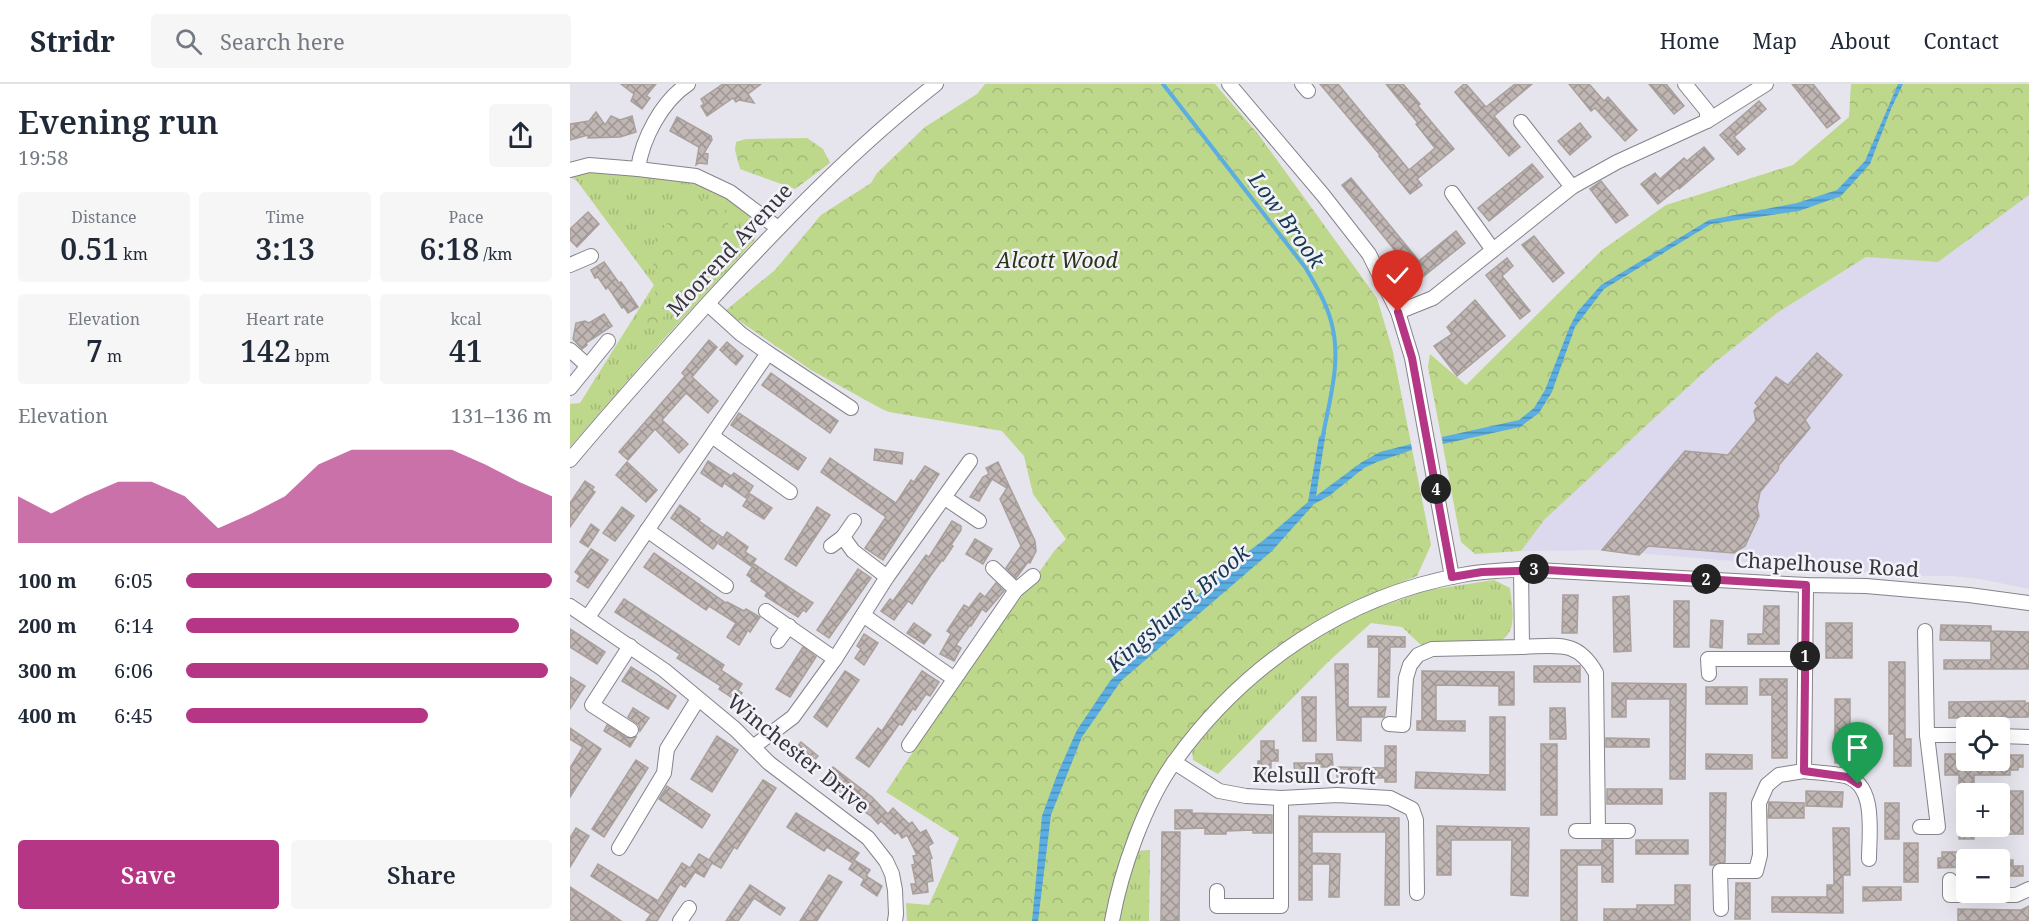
<!DOCTYPE html>
<html lang="en">
<head>
<meta charset="utf-8">
<style>
  body { margin:0; font-family:"Noto Serif",serif; background:#f6f6f7; color:#1f2937; height:100vh; display:flex; flex-direction:column; font-size:22px; white-space:nowrap }
  * { box-sizing:border-box; margin:0 }
  p { font-size:20px; color:#747a83 }
  .icon { flex:none; width:33px; height:33px; fill:none; stroke:currentColor; stroke-width:2; stroke-linecap:round; stroke-linejoin:round }
  .map { position:relative; flex:1; overflow:hidden }
  .side { display:flex; flex-direction:column; background:#fff; width:570px }
  .side>* { flex:none }
  .tools { position:absolute; left:1386px; top:633px; display:grid; gap:12px }
  .tools a { display:grid; place-items:center; width:54px; height:54px; border-radius:6px; background:#fff; box-shadow:0 6px 24px #0002; font-size:30px }
  .pin { position:absolute; display:grid; place-items:center; width:51px; height:51px; color:#fff; margin:-62px -26px; border-radius:50% 50% 50% 0; rotate:-45deg; box-shadow:0 0 6px #0007 }
  .pin .icon { rotate:45deg }
  .km { position:absolute; width:30px; height:30px; margin:-15px; border-radius:50%; background:#222; color:#fff; font-size:16px; line-height:30px; text-align:center }
  .round { display:grid; place-items:center; flex:none; width:63px; height:63px; border-radius:6px; background:#f6f6f7 }
  .head { display:flex; align-items:center; justify-content:space-between; height:102px; padding:0 18px }
  h1 { font-size:33px; font-weight:600; line-height:45px }
  .figures { display:grid; grid-template-columns:repeat(3,1fr); gap:9px; height:102px; padding:6px 18px }
  .figures div { display:grid; align-content:center; border-radius:6px; background:#f6f6f7; text-align:center }
  .figures b { font-size:30px; font-weight:600 }
  .figures small { font-size:16px; font-weight:400 }
  .figures p { font-size:16px }
  .chart { height:168px; padding:12px 18px }
  .chart p { display:flex; justify-content:space-between }
  .chart svg { width:100%; height:108px; margin-top:6px; fill:#b43685; opacity:.7 }
  .button { display:flex; gap:12px; margin-top:auto; padding:12px 18px }
  .button a { flex:1; height:69px; border-radius:6px; background:#b43685; color:#fff; font-size:24px; font-weight:600; line-height:69px; text-align:center }
  .button a+a { background:#f6f6f7; color:#1f2937 }
  ul { padding:0 18px; list-style:none; font-size:20px }
  li { display:grid; grid-template-columns:96px 72px 1fr; align-items:center; height:45px }
  li i { height:15px; border-radius:8px; background:#b43685 }
  header { display:flex; align-items:center; gap:36px; box-sizing:border-box; height:84px; padding:0 30px; background:#fff; border-bottom:2px solid #e0e1e3 }
  header strong { font-size:28px }
  nav { display:flex; gap:33px; margin-inline-start:auto; font-size:21px }
  .search { width:420px; height:54px; background:#f6f6f7; display:flex; align-items:center; gap:15px; box-sizing:border-box; padding:0 21px; border-radius:6px; color:#747a83; font-size:22px }
  main { display:flex; flex:1; min-height:0 }
  .map>svg:first-child { display:block }
  .education { fill:#dcd8ee }
  .grass { fill:url(#grass-tufts) }
  .forest { fill:url(#forest-crowns) }
  .water { fill:url(#water-rules) }
  .lines { fill:none; stroke-linecap:round; stroke-linejoin:round }
  .stream { stroke:#5baee2; stroke-width:4 }
  .building { fill:url(#building-cross-hatch); stroke:#a9a09c; stroke-width:1.5 }
  .minor-casing { stroke:#85838b; stroke-width:16 }
  .minor { stroke:#fff; stroke-width:14 }
  .route-casing { stroke:#fff; stroke-width:12 }
  .route { stroke:#b43685; stroke-width:8 }
  .labels { text-anchor:middle; stroke-width:5; stroke-linejoin:round; paint-order:stroke }
  .street-label { font-size:21px; fill:#373639; stroke:#f3f1fa }
  .park-label { font-size:21px; font-style:italic; fill:#2a3512; stroke:#f3f1fa }
  .water-label { font-size:22px; font-style:italic; fill:#15394f; stroke:#f3f1fa }
</style>
</head>
<body>
<header>
<strong>Stridr</strong>
<div class="search"><svg class="icon" aria-label="search" viewBox="0 0 24 24"><circle cx="10" cy="10" r="6"/><path d="M15 15l6 6"/></svg>Search here</div>
<nav><a>Home</a><a>Map</a><a>About</a><a>Contact</a></nav>
</header>
<main>
<section class="side">
<div class="head"><div><h1>Evening run</h1><p>19:58</p></div><a class="round"><svg class="icon" aria-label="share" viewBox="0 0 24 24"><path d="M12 15V3M7 8l5-5 5 5M5 13v7h14v-7"/></svg></a></div>
<div class="figures">
<div><p>Distance</p><b>0.51<small> km</small></b></div>
<div><p>Time</p><b>3:13</b></div>
<div><p>Pace</p><b>6:18<small> /km</small></b></div>
</div>
<div class="figures">
<div><p>Elevation</p><b>7<small> m</small></b></div>
<div><p>Heart rate</p><b>142<small> bpm</small></b></div>
<div><p>kcal</p><b>41</b></div>
</div>
<div class="chart"><p><span>Elevation</span>131–136 m</p>
<svg viewBox="0 0 160 44" preserveAspectRatio="none"><path d="M0 44V25L10 32L20 25L30 19L40 19L50 25L60 38L70 32L80 25L90 12L100 6L110 6L120 6L130 6L140 12L150 19L160 25V44z"/></svg>
</div>
<ul>
<li><b>100 m</b>6:05<i style="width:100%"></i></li>
<li><b>200 m</b>6:14<i style="width:91%"></i></li>
<li><b>300 m</b>6:06<i style="width:99%"></i></li>
<li><b>400 m</b>6:45<i style="width:66%"></i></li>
</ul>
<div class="button"><a>Save</a><a>Share</a></div>
</section>
<div class="map">
<svg width="1459" height="837" viewBox="0 0 1459 837">
  <defs>
    <pattern id="grass-tufts" width="24" height="20" patternUnits="userSpaceOnUse" patternTransform="scale(1.5)"><rect width="24" height="20" fill="#bdd78b"/><path d="M3 7l-1-3M5 7V3M7 7l1-3M15 17l-1-3M17 17v-4M19 17l1-3" fill="none" stroke="#a3b979"/></pattern>
    <pattern id="forest-crowns" width="20" height="18" patternUnits="userSpaceOnUse" patternTransform="scale(1.5)"><rect width="20" height="18" fill="#bdd78b"/><path d="M2 6a3 3 0 1 1 6 0M12 15a3 3 0 1 1 6 0" fill="none" stroke="#a3b979"/></pattern>
    <pattern id="water-rules" width="6" height="5" patternUnits="userSpaceOnUse" patternTransform="scale(1.5)"><rect width="6" height="5" fill="#5baee2"/><path d="M0 2.5h6" fill="none" stroke="#4c8eb8"/></pattern>
    <pattern id="building-cross-hatch" width="8" height="8" patternUnits="userSpaceOnUse" patternTransform="scale(1.5)"><rect width="8" height="8" fill="#c0b6b3"/><path d="M0 0l8 8M0 8l8-8" fill="none" stroke="#9d9593"/></pattern>
  </defs>
  <rect width="100%" height="100%" fill="#e6e4ed"/>
  <polygon class="education" points="1459,111 1459,505 1410,495 1382,492 1339,492 1032,466 951,467 975,435 1143,280 1207,229 1296,173 1368,178"/>
  <g class="grass">
    <path d="M27,87c30,3 62,4 92,11 17,4 60,24 65,41 2,6 2,13 0,18l-91,99 -93,107v-43l10,-1 74,-118 -77,-104 -6,-4z"/>
    <path d="M924,496l16,8c2,19 9,45 -12,54l-77,3 -19,-18 -31,-4 -43,39 -110,112 -25,-14 -1,-10 40,-47 34,-32 46,-32 49,-26 68,-23z"/>
    <polygon points="580,766 579,837 548,837 565,767"/>
  </g>
  <g class="forest">
    <polygon points="415,0 645,0 688,50 807,214 823,268 861,461 847,492 780,519 707,562 644,619 596,678 561,749 539,814 535,837 337,837 336,819 359,821 389,754 316,708 394,592 485,466 496,455 463,410 454,372 432,347 319,328 312,325 241,286 155,227 205,186 251,131 301,99 307,89 355,43 407,10"/>
    <polygon points="1281,0 1459,0 1459,111 1368,178 1296,173 1207,229 1143,280 975,435 951,467 905,470 891,458 858,283 860,270 896,301 1032,166 1096,121 1223,81 1279,33"/>
    <polygon points="237,54 253,65 260,79 225,105 170,85 165,66 166,58 176,55"/>
    <polygon points="134,114 154,124 160,145 159,162 128,185 85,245 73,235 89,199 81,174 85,155 110,123"/>
  </g>
  <g class="water">
    <polygon points="1328,0 1333,0 1321,25 1300,80 1271,112 1229,127 1141,140 1034,205 1005,243 982,308 969,329 950,343 873,360 872,353 949,336 964,324 975,306 1000,242 1008,227 1031,201 1139,136 1227,119 1267,106 1295,77"/>
    <polygon points="756,347 746,412 792,378 810,368 841,360 842,366 807,378 794,384 759,412 744,420 702,467 551,597 512,653 481,731 468,837 462,837 472,732 487,691 507,646 540,597 595,541 663,479 695,455 738,418 749,353"/>
  </g>
  <g class="lines">
    <path class="stream" d="M593,0l142,183c10,17 21,35 26,54 11,38 -1,77 -8,114"/>
  </g>
  <g class="building">
    <polygon points="51,0 86,0 76,12 80,14 72,25 61,17 64,10"/>
    <polygon points="153,0 191,0 178,10 184,19 169,16 166,18 163,14 137,32 131,22 134,20 131,15"/>
    <polygon points="750,0 768,0 839,86 865,64 846,40 848,39 816,0 833,0 850,20 848,22 884,65 847,95 852,101 840,110 809,72 810,71"/>
    <polygon points="894,0 896,0 916,23 945,0 962,0 924,32 950,63 939,72 885,8"/>
    <polygon points="999,0 1019,0 1034,17 1038,13 1067,46 1055,57 1025,24 1021,27"/>
    <polygon points="1079,0 1096,0 1114,22 1104,30"/>
    <polygon points="1222,0 1243,0 1270,34 1257,44"/>
    <polygon points="1189,17 1196,25 1164,53 1175,65 1168,71 1150,51"/>
    <polygon points="26,28 35,41 41,32 50,36 62,32 66,48 50,53 18,54 18,51 0,56 0,40 19,37"/>
    <polygon points="107,33 141,52 142,56 134,69 138,70 137,80 129,79 126,81 129,63 100,47"/>
    <polygon points="1010,39 1021,53 1000,71 988,57"/>
    <polygon points="1134,63 1144,75 1109,105 1108,104 1088,120 1071,100 1085,89 1090,95 1114,74 1117,77"/>
    <polygon points="962,80 973,93 919,137 908,124"/>
    <polygon points="781,94 849,177 886,147 895,159 849,196 772,101"/>
    <polygon points="1031,97 1058,131 1046,139 1020,105"/>
    <polygon points="18,128 29,140 7,163 0,156 0,145"/>
    <polygon points="964,152 994,189 983,198 952,161"/>
    <polygon points="937,174 943,182 932,192 960,227 950,235 916,191"/>
    <polygon points="34,178 49,199 51,198 68,223 58,229 54,223 52,224 38,203 36,205 28,193 25,194 21,186"/>
    <polygon points="905,216 935,252 887,292 864,262 882,250 877,243"/>
    <polygon points="34,230 42,242 16,259 17,261 12,265 3,255 6,239 15,237 19,239"/>
    <polygon points="139,256 147,263 122,293 148,317 138,329 116,309 92,336 118,360 109,369 85,345 58,376 49,368 115,292 112,289"/>
    <polygon points="157,258 173,272 166,281 150,266"/>
    <polygon points="1247,269 1272,291 1235,336 1240,344 1209,381 1208,386 1190,408 1187,423 1189,432 1175,462 1164,469 1078,462 1069,471 1032,466 1115,367 1158,371 1186,337 1184,327 1188,322 1185,319 1206,293 1218,301"/>
    <polygon points="201,289 268,337 260,349 192,301"/>
    <polygon points="169,329 236,374 228,386 161,341"/>
    <polygon points="305,365 333,369 332,380 304,376"/>
    <polygon points="260,374 326,419 341,396 344,398 355,382 369,390 313,476 295,464 316,433 251,388"/>
    <polygon points="138,377 161,392 164,389 183,402 176,414 154,399 152,403 131,389"/>
    <polygon points="57,378 87,406 76,418 46,391"/>
    <polygon points="428,378 465,457 466,467 460,479 458,478 446,494 436,484 451,462 430,415 437,404 422,395 409,417 400,413 413,393 419,390 416,384"/>
    <polygon points="15,397 24,403 22,406 25,408 0,443 0,419"/>
    <polygon points="180,410 202,424 194,435 173,422"/>
    <polygon points="110,421 130,435 129,437 152,453 143,465 101,434"/>
    <polygon points="52,423 64,432 45,457 33,449"/>
    <polygon points="247,423 260,431 226,482 215,475"/>
    <polygon points="382,437 391,442 391,446 381,461 383,462 373,477 372,476 361,491 342,520 338,517 324,536 311,527 320,515 323,517 356,471 359,473"/>
    <polygon points="21,440 29,446 18,463 10,458"/>
    <polygon points="157,448 178,463 175,468 186,475 181,482 149,460"/>
    <polygon points="405,455 422,465 413,480 396,470"/>
    <polygon points="21,465 38,476 18,504 7,497 10,492 5,488"/>
    <polygon points="84,469 156,519 157,518 174,527 176,525 190,533 180,548 178,546 169,561 157,553 166,539 139,522 136,526 74,483"/>
    <polygon points="184,480 243,519 236,528 233,526 228,533 195,512 197,508 181,497 182,495 177,491"/>
    <polygon points="288,485 301,494 259,554 247,546"/>
    <polygon points="426,499 434,507 416,528 412,525 401,542 400,541 386,561 391,564 384,577 370,570 381,550 377,547 394,521 399,524 410,509 415,513"/>
    <polygon points="993,511 1008,511 1007,549 992,549"/>
    <polygon points="1059,512 1061,567 1044,568 1043,513"/>
    <polygon points="54,515 154,581 151,586 172,600 168,606 172,609 167,617 149,605 151,602 107,574 110,570 45,528"/>
    <rect x="1104" y="517" width="15" height="46"/>
    <polygon points="1194,522 1209,522 1209,560 1178,560 1178,550 1193,550"/>
    <polygon points="1141,536 1153,537 1152,564 1140,563"/>
    <polygon points="344,539 361,551 354,560 337,549"/>
    <rect x="1256" y="539" width="26" height="35"/>
    <polygon points="1371,541 1421,542 1421,547 1459,548 1459,585 1374,585 1374,576 1421,576 1421,557 1370,556"/>
    <polygon points="0,545 35,568 27,580 0,563"/>
    <polygon points="294,550 308,559 294,581 285,574 291,565 287,562"/>
    <polygon points="798,552 835,553 835,563 820,563 819,613 808,613 809,563 798,563"/>
    <polygon points="233,563 246,573 220,613 206,605"/>
    <polygon points="1319,578 1335,578 1335,655 1341,655 1341,682 1324,682 1324,650 1319,650"/>
    <polygon points="765,580 778,580 778,623 816,623 814,633 791,633 791,657 767,656"/>
    <rect x="964" y="582" width="46" height="16"/>
    <polygon points="61,583 106,612 98,625 52,597"/>
    <polygon points="275,587 289,596 257,643 244,633"/>
    <polygon points="352,587 369,598 360,612 356,610 345,626 343,624 332,641 329,640 299,683 286,674 308,644 312,647"/>
    <polygon points="852,587 944,588 944,621 929,621 929,602 866,601 866,637 895,637 895,647 847,646 847,637 852,637"/>
    <polygon points="0,593 15,602 0,625"/>
    <polygon points="1190,595 1217,595 1217,674 1202,674 1202,611 1190,611"/>
    <polygon points="1042,599 1116,600 1115,695 1100,695 1100,615 1056,615 1056,633 1042,633"/>
    <rect x="1136" y="603" width="41" height="17"/>
    <polygon points="732,613 746,613 746,657 733,657"/>
    <rect x="1265" y="615" width="15" height="64"/>
    <polygon points="1455,617 1455,619 1459,619 1459,633 1379,634 1379,618"/>
    <polygon points="63,624 79,634 70,647 69,641 58,633"/>
    <polygon points="980,624 995,624 996,655 980,655"/>
    <polygon points="920,633 935,633 935,706 845,704 846,688 920,691"/>
    <polygon points="37,641 57,654 66,653 60,663 34,647"/>
    <polygon points="0,644 31,665 0,713 0,684 13,663 0,655"/>
    <polygon points="147,652 168,666 142,708 121,695"/>
    <polygon points="1036,654 1079,655 1079,663 1036,663"/>
    <polygon points="691,657 704,657 704,666 708,666 708,677 701,677 701,699 687,699 688,677 691,677"/>
    <polygon points="231,658 248,672 237,684 221,670"/>
    <rect x="971" y="660" width="16" height="71"/>
    <polygon points="815,662 826,662 826,698 815,698 815,694 767,693 767,683 815,684"/>
    <polygon points="746,670 762,670 763,683 746,683 747,693 725,693 724,679 746,679"/>
    <polygon points="1136,670 1182,671 1182,685 1136,685"/>
    <polygon points="1375,670 1396,670 1396,676 1430,676 1430,671 1453,671 1453,683 1448,683 1448,686 1440,686 1440,691 1404,691 1404,710 1389,710 1389,691 1375,691"/>
    <polygon points="66,676 78,684 34,753 22,745"/>
    <polygon points="263,683 302,713 318,730 323,724 339,740 342,738 350,749 356,746 363,759 358,762 362,774 360,775 363,797 357,798 358,808 343,810 341,800 346,800 342,781 345,780 343,772 347,771 337,751 332,754 328,748 325,750 311,737 308,740 302,733 253,697"/>
    <polygon points="193,696 206,704 167,765 164,763 151,784 142,779 134,793 125,788 115,803 110,800 87,837 76,837 81,830 21,792 28,780 88,817 112,779 120,784 129,770 139,776"/>
    <polygon points="97,702 140,731 132,744 89,715"/>
    <rect x="1037" y="705" width="55" height="15"/>
    <polygon points="1236,707 1273,708 1272,723 1236,722"/>
    <rect x="1437" y="707" width="16" height="43"/>
    <polygon points="1140,709 1156,709 1155,778 1144,781 1140,781"/>
    <polygon points="1199,718 1234,719 1234,734 1198,734"/>
    <rect x="1315" y="719" width="14" height="36"/>
    <polygon points="605,726 622,726 622,729 702,731 702,749 683,749 683,746 656,747 656,750 635,750 635,744 605,745"/>
    <polygon points="226,729 289,769 284,776 300,786 296,792 312,802 307,812 291,801 294,795 279,785 283,779 257,763 254,767 217,743"/>
    <polygon points="729,732 829,734 829,821 815,821 816,748 742,748 742,769 770,770 769,813 759,813 760,780 742,780 742,816 729,816"/>
    <polygon points="867,742 959,744 958,812 941,811 942,756 881,756 881,791 867,791"/>
    <rect x="1389" y="742" width="15" height="13"/>
    <polygon points="6,744 19,752 0,783 0,754"/>
    <polygon points="1263,744 1279,744 1280,791 1273,791 1273,829 1202,828 1202,813 1257,813 1257,801 1264,801"/>
    <polygon points="592,748 610,748 609,837 591,837"/>
    <polygon points="1032,756 1043,756 1043,798 1032,798 1032,781 1007,781 1007,837 991,837 991,766 1032,766"/>
    <rect x="1066" y="756" width="52" height="14"/>
    <rect x="1334" y="759" width="14" height="39"/>
    <polygon points="1372,768 1389,768 1389,773 1395,773 1395,783 1368,784 1368,774 1372,774"/>
    <polygon points="1430,776 1443,776 1443,782 1453,782 1453,792 1430,792"/>
    <polygon points="259,791 272,798 250,832 247,837 230,837"/>
    <polygon points="1166,799 1180,799 1180,835 1165,835"/>
    <polygon points="180,801 215,824 210,831 184,814 168,837 156,837"/>
    <polygon points="1105,801 1120,801 1120,836 1034,837 1034,825 1067,825 1067,821 1105,821"/>
    <polygon points="0,803 34,825 51,837 0,837"/>
    <polygon points="1293,803 1331,803 1331,816 1293,817"/>
    <polygon points="1459,822 1459,837 1388,837 1388,825 1451,826"/>
  </g>
  <g class="lines">
    <g class="minor-casing">
      <g id="minor">
        <polyline points="659,0 753,111 799,170 828,228 842,274 882,493"/>
        <polyline points="732,0 738,7"/>
        <polyline points="1115,0 1137,27 1137,37"/>
        <polyline points="951,38 1002,103"/>
        <path d="M68,85c4,-30 24,-68 50,-85"/>
        <polyline points="0,86 19,81 68,85 126,92 160,108 208,144"/>
        <polyline points="882,109 923,166"/>
        <polyline points="0,181 21,172"/>
        <polyline points="828,228 863,214 1002,103 1047,78 1137,37 1196,0"/>
        <polyline points="0,266 18,282"/>
        <polyline points="198,269 281,324"/>
        <polyline points="0,304 38,257"/>
        <polyline points="142,352 220,408"/>
        <path d="M0,376c45,-54 92,-106 139,-158 71,-77 144,-153 227,-218"/>
        <polyline points="375,414 409,437"/>
        <polyline points="284,437 273,453 283,467 317,493"/>
        <polyline points="77,446 156,502"/>
        <polyline points="261,462 273,453"/>
        <polyline points="423,484 446,506"/>
        <path d="M1236,501l-2,186c13,2 28,2 41,5 32,8 24,58 24,83"/>
        <polyline points="0,522 94,586 165,645 199,679 298,754 316,777 322,790 325,806 326,830 325,837"/>
        <polyline points="196,527 265,575"/>
        <polyline points="293,531 383,594"/>
        <polyline points="18,533 198,269 171,250 138,220"/>
        <polyline points="208,557 219,542"/>
        <polyline points="60,562 22,621 61,646"/>
        <path d="M952,563c35,-1 55,-8 74,26l2,157"/>
        <polyline points="1139,590 1138,575 1235,575"/>
        <polyline points="819,640 833,641 836,594 840,581 848,571 862,565 952,563 951,485"/>
        <polyline points="1357,651 1396,651"/>
        <polyline points="1430,652 1459,653"/>
        <polyline points="339,661 446,506 463,492"/>
        <polyline points="183,663 223,633 265,575 317,493 400,377"/>
        <polyline points="604,678 649,707 676,712 711,714 767,711 820,714 842,725 846,736 847,809"/>
        <polyline points="1350,743 1368,743 1357,651 1355,547"/>
        <polyline points="1006,747 1058,747"/>
        <polyline points="49,764 94,689 97,665 128,615"/>
        <polyline points="1380,796 1380,811 1446,811 1459,805"/>
        <polyline points="647,807 647,822 711,822 711,714"/>
        <polyline points="1151,825 1150,787 1186,787 1190,771 1189,719 1197,701 1209,691 1234,687"/>
        <polyline points="110,837 119,824"/>
        <path d="M542,837c9,-50 33,-119 63,-160 69,-96 170,-165 287,-186 20,-4 39,-4 59,-6l285,16 60,1 103,9 60,8"/>
      </g>
    </g>
    <use href="#minor" class="minor"/>
  </g>
  <g class="lines">
    <g class="route-casing">
      <polyline id="route" points="828,228 842,274 882,493 912,488 977,486 1236,501 1234,687 1277,693 1288,700"/>
    </g>
    <use href="#route" class="route"/>
  </g>
  <g class="labels">
    <g class="street-label">
      <text transform="translate(160 166) rotate(-47)" y="7">Moorend Avenue</text>
      <text transform="translate(1257 481) rotate(3)" y="7">Chapelhouse Road</text>
      <text transform="translate(228 670) rotate(39)" y="7">Winchester Drive</text>
      <text transform="translate(744 692) rotate(1)" y="7">Kelsull Croft</text>
    </g>
    <g class="park-label">
      <text x="487" y="184">Alcott Wood</text>
    </g>
    <g class="water-label">
      <text transform="translate(717 136) rotate(54)" y="8">Low Brook</text>
      <text transform="translate(608 524) rotate(-41)" y="8">Kingshurst Brook</text>
    </g>
  </g>
</svg>
<div class="tools">
<a><svg class="icon" aria-label="locate" viewBox="0 0 24 24"><circle cx="12" cy="12" r="6"/><path d="M12 2v4M12 18v4M2 12h4M18 12h4"/></svg></a>
<a>+</a>
<a>−</a>
</div>
<div class="pin" style="left:1288px;top:700px;background:#1e9e55"><svg class="icon" aria-label="arrive" viewBox="0 0 24 24"><path d="M6 21V4h12l-3 4 3 4H6"/></svg></div>
<div class="pin" style="left:828px;top:228px;background:#d93025"><svg class="icon" aria-label="check" viewBox="0 0 24 24"><path d="M5 12l5 5 9-10"/></svg></div>
<b class="km" style="left:1235px;top:572px">1</b>
<b class="km" style="left:1136px;top:495px">2</b>
<b class="km" style="left:964px;top:485px">3</b>
<b class="km" style="left:866px;top:405px">4</b>
</div>
</main>
</body>
</html>
